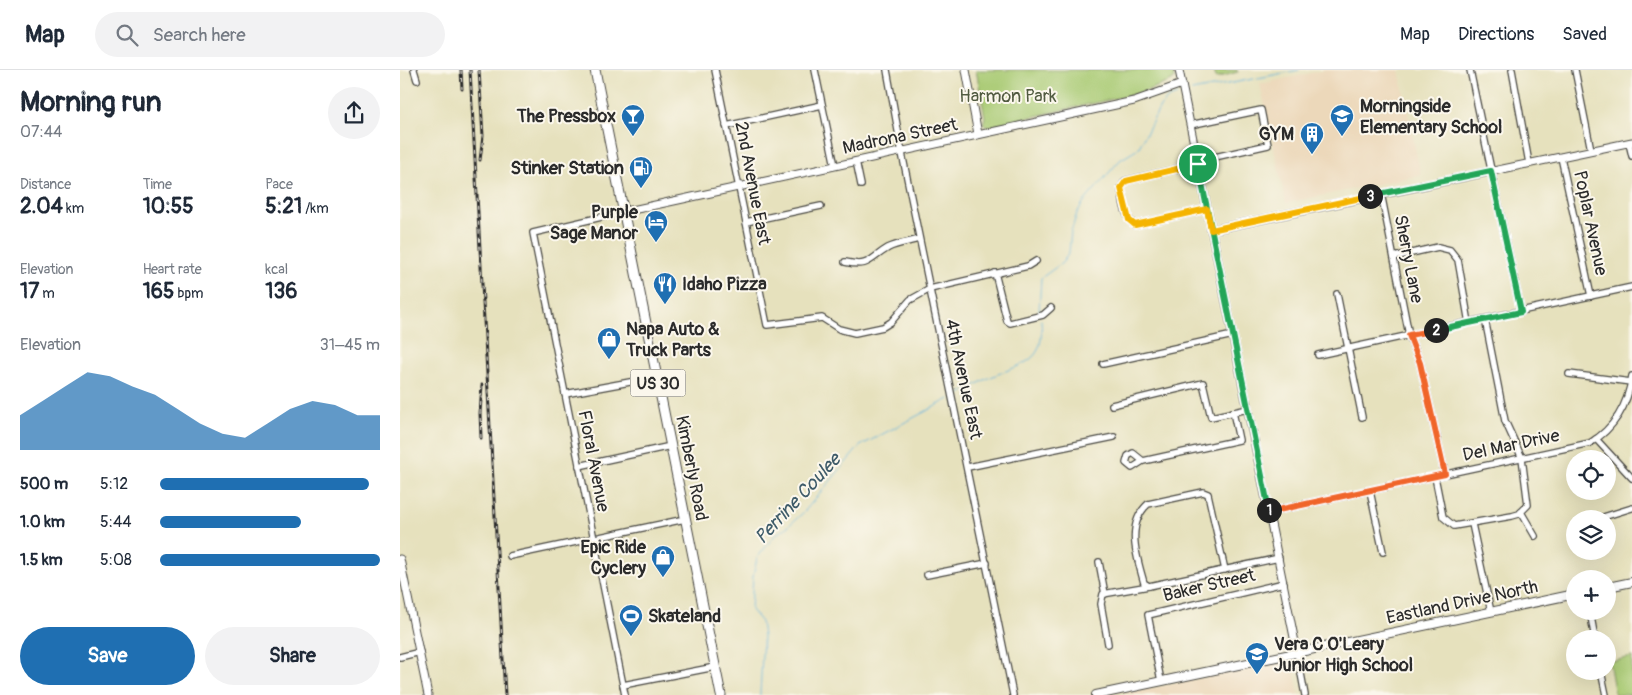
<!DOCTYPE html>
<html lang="en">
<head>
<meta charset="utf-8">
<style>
  body { margin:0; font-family:Pangolin,sans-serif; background:#f2f2f3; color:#1f2937; height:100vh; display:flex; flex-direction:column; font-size:19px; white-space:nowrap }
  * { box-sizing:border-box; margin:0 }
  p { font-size:16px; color:#747a83 }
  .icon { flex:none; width:28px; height:28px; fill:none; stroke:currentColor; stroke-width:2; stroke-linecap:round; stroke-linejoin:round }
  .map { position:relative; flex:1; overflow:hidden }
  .panel { display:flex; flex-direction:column; background:#fff; width:400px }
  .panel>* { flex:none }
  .buttons { position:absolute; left:1166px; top:380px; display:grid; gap:10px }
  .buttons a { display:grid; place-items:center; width:50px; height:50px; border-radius:50%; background:#fff; box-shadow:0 5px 20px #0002; font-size:25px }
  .pin { position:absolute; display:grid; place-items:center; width:42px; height:42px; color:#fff; margin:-21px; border:2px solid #fff; border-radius:50%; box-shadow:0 1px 5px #0007 }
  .km { position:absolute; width:25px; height:25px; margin:-12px; border-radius:50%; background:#222; color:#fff; font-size:14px; line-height:25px; text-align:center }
  .round { display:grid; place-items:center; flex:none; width:52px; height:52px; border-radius:26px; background:#f2f2f3 }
  .overview { display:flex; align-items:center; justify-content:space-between; height:85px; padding:0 20px }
  h1 { font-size:28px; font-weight:700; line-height:38px }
  .stats { display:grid; grid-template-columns:repeat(3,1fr); gap:8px; height:85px; padding:5px 20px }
  .stats div { display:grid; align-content:center }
  .stats b { font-size:21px; font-weight:700 }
  .stats small { font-size:14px; font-weight:400 }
  .stats p { font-size:14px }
  .chart { height:140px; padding:10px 20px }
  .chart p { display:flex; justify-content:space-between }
  .chart svg { width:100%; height:90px; margin-top:5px; fill:#1f6fb2; opacity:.7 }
  .action { display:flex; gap:10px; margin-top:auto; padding:10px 20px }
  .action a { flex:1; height:58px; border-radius:30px; background:#1f6fb2; color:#fff; font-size:20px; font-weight:700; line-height:58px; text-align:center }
  .action a+a { background:#f2f2f3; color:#1f2937 }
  ul { padding:0 20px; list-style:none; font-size:16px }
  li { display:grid; grid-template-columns:80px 60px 1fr; align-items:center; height:38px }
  li i { height:12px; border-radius:6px; background:#1f6fb2 }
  header { display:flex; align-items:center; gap:30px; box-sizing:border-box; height:70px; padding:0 25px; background:#fff; border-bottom:1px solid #e0e1e3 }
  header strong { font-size:24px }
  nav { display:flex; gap:28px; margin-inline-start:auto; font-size:18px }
  .search { width:350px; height:45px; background:#f2f2f3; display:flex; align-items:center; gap:12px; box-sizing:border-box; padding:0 18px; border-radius:28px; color:#747a83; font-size:19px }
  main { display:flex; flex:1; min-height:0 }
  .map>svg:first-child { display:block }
  .built { fill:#ecd8ba }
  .green { fill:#a9ca73; stroke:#6a7a4f }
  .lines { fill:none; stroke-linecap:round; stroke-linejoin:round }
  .stream { stroke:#61b3dc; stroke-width:1 }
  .minor-casing { stroke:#474641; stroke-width:8 }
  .tertiary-casing { stroke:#474641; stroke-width:9 }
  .secondary-casing { stroke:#474641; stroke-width:10 }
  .primary-casing { stroke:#474641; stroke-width:11 }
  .minor { stroke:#fff; stroke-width:5.5 }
  .tertiary { stroke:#fff; stroke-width:7 }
  .secondary { stroke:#fff; stroke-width:8 }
  .primary { stroke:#fff; stroke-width:9 }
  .rail-casing { stroke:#2b2b2b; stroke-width:3 }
  .rail { stroke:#fbf7ec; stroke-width:1; stroke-dasharray:4; stroke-linecap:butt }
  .split-1-casing { stroke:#fff; stroke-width:10 }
  .split-2-casing { stroke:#fff; stroke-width:10 }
  .split-3-casing { stroke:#fff; stroke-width:10 }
  .split-4-casing { stroke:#fff; stroke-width:10 }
  .split-1 { stroke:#22a559; stroke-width:6 }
  .split-2 { stroke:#f0652b; stroke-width:6 }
  .split-3 { stroke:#22a559; stroke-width:6 }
  .split-4 { stroke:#f5b400; stroke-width:6 }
  .labels { text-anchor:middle; stroke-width:4; stroke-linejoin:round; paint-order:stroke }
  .shield { fill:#fbf7ec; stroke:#696865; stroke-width:1 }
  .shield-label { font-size:16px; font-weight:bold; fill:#2b2b2b }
  .park-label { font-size:18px; fill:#515b41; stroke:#fbf7ec }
  .poi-label { font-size:18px; font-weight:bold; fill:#2b2b2b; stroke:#fbf7ec; text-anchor:start }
  .street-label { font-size:18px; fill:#2b2b2b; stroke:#fbf7ec }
  .water-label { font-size:19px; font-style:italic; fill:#3e5b69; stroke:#fbf7ec }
</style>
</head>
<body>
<header>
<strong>Map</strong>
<div class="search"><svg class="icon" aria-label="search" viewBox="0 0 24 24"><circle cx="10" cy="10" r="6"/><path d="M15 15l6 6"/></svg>Search here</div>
<nav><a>Map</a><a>Directions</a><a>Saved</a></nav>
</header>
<main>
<section class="panel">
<div class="overview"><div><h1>Morning run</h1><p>07:44</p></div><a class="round"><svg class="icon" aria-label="share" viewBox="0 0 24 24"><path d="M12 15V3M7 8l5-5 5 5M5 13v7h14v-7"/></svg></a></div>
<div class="stats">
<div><p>Distance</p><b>2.04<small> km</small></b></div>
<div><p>Time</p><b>10:55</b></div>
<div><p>Pace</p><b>5:21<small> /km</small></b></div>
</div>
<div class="stats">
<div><p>Elevation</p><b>17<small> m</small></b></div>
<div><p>Heart rate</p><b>165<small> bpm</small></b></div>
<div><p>kcal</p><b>136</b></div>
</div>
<div class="chart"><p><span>Elevation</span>31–45 m</p>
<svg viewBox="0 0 160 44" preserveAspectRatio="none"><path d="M0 44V27L10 20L20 13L30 6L40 8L50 13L60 17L70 24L80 31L90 36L100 38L110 31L120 24L130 20L140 22L150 27L160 27V44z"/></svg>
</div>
<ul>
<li><b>500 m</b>5:12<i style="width:95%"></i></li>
<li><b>1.0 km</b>5:44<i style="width:64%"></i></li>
<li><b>1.5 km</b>5:08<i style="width:100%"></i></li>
</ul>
<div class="action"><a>Save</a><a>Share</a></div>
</section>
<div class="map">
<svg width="1232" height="625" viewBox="0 0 1232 625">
  <rect width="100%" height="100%" fill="#fbf7ec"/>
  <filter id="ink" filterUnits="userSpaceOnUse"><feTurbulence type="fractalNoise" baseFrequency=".02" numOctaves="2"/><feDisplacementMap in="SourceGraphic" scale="10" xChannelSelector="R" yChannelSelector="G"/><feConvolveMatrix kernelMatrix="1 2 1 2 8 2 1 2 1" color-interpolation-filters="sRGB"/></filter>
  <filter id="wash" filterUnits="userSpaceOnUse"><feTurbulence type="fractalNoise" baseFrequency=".0096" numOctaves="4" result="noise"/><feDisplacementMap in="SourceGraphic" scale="20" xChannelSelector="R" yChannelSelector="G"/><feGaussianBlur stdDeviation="1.12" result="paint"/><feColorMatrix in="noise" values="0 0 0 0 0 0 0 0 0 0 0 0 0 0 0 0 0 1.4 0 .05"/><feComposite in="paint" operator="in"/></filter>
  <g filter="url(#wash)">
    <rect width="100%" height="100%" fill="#e6e1bd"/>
    <g class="built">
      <polygon points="925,0 999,0 1021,105 886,133 860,14"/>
      <polygon points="892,590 899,625 720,625 747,619"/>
    </g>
    <g class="green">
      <polygon points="576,0 773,0 774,8 772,11 740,23 586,57 583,54 585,47"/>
      <polygon points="814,0 837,0 838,2 816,8"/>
      <polygon points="1232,587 1232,625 1215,625 1209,592"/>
    </g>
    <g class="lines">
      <g class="stream">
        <polyline points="792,21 899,0"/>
        <polyline points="639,242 641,208 662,193 669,183 671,162 677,143 683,133 720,90 738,79 760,37 768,28 777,25"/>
        <path d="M560,324c12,-7 25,-15 38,-20 31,-12 47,-15 43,-54"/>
        <polyline points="360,625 363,566 361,552 351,540 353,507 357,488 375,465 386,458 404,442 460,376 549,329"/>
      </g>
    </g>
  </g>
  <g filter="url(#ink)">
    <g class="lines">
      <g class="minor-casing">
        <g id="minor">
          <polyline points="14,0 17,10"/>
          <polyline points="315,0 367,255 422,248 439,259 455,263 483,257 491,252 510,230 530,219 628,196 636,191"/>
          <polyline points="415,0 435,96"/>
          <polyline points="487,0 503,88 613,625"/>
          <polyline points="1070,0 1121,242"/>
          <polyline points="1112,0 1129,93"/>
          <polyline points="1175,0 1191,80"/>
          <polyline points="790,55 861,40 868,75 797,91"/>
          <polyline points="326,56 422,35"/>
          <polyline points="1229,73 1232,86"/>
          <polyline points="1161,87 1191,226"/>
          <polyline points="456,91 461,115"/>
          <path d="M798,94l-73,17 -4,7c2,12 3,29 14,37l72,-16"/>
          <polyline points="981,123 1009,265 1020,293 1045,404"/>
          <polyline points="223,142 133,163 225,625"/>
          <polyline points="346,152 421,136"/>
          <polyline points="994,187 1038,177 1050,180 1058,190 1069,253"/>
          <path d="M445,192c25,6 24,-3 43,-14 9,-5 22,-6 31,-9"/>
          <polyline points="595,203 607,251 610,253 643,245 651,238"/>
          <polyline points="937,224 962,347"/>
          <polyline points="918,285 1232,217"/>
          <polyline points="703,294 833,265"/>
          <polyline points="1169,304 1231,312"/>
          <polyline points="165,324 257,307"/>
          <polyline points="712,335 803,313 811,347 848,339"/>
          <polyline points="1196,369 1232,408"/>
          <polyline points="743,391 733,383 728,386 726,393 732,398 743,391 839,370 833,342"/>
          <polyline points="179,396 271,376"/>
          <polyline points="568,397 714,367"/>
          <polyline points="1035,407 1043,447 1054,456 1112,446 1119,444 1128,435 1122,388 1105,351 1085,249"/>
          <polyline points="970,421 983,482"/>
          <path d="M869,442l321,-69c25,-15 38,-39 42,-67"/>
          <polyline points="1121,442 1135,466"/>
          <polyline points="1200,448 1232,438"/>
          <polyline points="1072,454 1091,542"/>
          <polyline points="110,486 285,449"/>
          <polyline points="699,492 705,524"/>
          <path d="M825,500l-17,-76 -5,-2 -55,12c-23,21 -11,53 -4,79l5,3 130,-28"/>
          <polyline points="527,505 587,493"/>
          <polyline points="1190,541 1195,569"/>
          <polyline points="708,574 701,534 703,524 749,516"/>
          <polyline points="897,582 905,625"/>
          <polyline points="0,587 20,582"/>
          <polyline points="1201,601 1206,625"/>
          <polyline points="761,611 748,545 884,513"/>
          <polyline points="223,615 315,597"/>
        </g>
      </g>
      <g class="tertiary-casing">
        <g id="tertiary">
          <polyline points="566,0 578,64"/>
          <polyline points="779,0 897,582"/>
          <polyline points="223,142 734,31 782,14"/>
          <polyline points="811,160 1232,72"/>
          <polyline points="0,489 28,625"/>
        </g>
      </g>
      <g class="secondary-casing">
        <g id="secondary">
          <polyline points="1208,517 1232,512"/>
          <polyline points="696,625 1175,524"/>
        </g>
      </g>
      <g class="primary-casing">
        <polyline id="primary" points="195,0 321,625"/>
      </g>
      <use href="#minor" class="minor"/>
      <use href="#tertiary" class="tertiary"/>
      <use href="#secondary" class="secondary"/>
      <use href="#primary" class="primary"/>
      <g class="rail-casing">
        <g id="rail">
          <polyline points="61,0 62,19"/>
          <polyline points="70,0 105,625"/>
          <polyline points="79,0 83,66 80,90"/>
          <polyline points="81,368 80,343 82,315"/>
        </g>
      </g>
      <use href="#rail" class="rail"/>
    </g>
  </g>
  <g class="lines" filter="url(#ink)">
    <g class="split-1-casing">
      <polyline id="split-1" points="798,94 869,440"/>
    </g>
    <g class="split-2-casing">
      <polyline id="split-2" points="869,440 869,442 1045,404 1020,293 1009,265 1036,260"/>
    </g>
    <g class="split-3-casing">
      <polyline id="split-3" points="970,126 1091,101 1121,242 1036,260"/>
    </g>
    <g class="split-4-casing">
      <polyline id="split-4" points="798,94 726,111 721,118 729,150 735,155 807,139 811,160 970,126"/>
    </g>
    <use href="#split-1" class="split-1"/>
    <use href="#split-2" class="split-2"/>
    <use href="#split-3" class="split-3"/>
    <use href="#split-4" class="split-4"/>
  </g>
  <defs>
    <g id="bar-pin" transform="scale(1.25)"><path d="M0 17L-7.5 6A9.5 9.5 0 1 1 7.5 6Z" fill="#1f6fb2" stroke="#fbf7ec"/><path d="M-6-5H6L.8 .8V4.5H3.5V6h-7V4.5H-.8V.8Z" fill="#fff"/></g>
    <g id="school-pin" transform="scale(1.25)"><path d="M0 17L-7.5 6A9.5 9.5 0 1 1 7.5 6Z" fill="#1f6fb2" stroke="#fbf7ec"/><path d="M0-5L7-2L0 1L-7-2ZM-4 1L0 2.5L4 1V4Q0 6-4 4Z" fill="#fff"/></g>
    <g id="building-pin" transform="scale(1.25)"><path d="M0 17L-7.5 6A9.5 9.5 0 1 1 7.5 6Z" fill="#1f6fb2" stroke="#fbf7ec"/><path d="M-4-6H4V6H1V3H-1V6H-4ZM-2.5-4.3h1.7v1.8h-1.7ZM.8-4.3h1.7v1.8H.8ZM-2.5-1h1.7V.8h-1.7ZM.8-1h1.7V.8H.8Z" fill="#fff"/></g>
    <g id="fuel-pin" transform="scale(1.25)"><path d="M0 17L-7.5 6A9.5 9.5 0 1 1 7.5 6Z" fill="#1f6fb2" stroke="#fbf7ec"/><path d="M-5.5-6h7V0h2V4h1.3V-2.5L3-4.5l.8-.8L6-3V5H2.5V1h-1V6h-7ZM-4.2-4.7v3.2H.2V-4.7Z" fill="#fff"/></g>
    <g id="hotel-pin" transform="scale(1.25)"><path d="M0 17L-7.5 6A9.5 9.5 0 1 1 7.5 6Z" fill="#1f6fb2" stroke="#fbf7ec"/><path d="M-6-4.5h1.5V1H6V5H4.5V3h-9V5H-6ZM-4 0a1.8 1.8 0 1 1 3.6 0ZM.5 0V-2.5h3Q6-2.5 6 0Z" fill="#fff"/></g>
    <g id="restaurant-pin" transform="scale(1.25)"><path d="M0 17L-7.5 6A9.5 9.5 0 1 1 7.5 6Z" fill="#1f6fb2" stroke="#fbf7ec"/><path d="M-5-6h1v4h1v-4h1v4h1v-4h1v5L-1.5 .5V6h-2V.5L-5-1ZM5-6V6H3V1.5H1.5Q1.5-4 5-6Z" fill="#fff"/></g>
    <g id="shop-pin" transform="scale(1.25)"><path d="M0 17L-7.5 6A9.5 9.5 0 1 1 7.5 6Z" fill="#1f6fb2" stroke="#fbf7ec"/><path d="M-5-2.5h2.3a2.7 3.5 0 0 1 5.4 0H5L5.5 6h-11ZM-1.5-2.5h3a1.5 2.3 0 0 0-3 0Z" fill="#fff"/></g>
    <g id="stadium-pin" transform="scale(1.25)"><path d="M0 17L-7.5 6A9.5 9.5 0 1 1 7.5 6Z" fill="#1f6fb2" stroke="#fbf7ec"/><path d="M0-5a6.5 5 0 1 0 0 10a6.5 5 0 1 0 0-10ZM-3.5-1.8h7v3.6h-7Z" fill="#fff"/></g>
  </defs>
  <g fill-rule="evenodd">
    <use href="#bar-pin" x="233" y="46"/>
    <use href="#school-pin" x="942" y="46"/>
    <use href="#building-pin" x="912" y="64"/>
    <use href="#fuel-pin" x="241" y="98"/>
    <use href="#hotel-pin" x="256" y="152"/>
    <use href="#restaurant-pin" x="265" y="214"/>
    <use href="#shop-pin" x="209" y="269"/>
    <use href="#shop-pin" x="263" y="487"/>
    <use href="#stadium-pin" x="231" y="546"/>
    <use href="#school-pin" x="857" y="584"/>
  </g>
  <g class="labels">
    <rect class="shield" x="230.5" y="299.5" width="55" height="27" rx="4"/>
    <g class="shield-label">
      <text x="258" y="319">US 30</text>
    </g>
    <g class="park-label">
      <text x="608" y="32">Harmon Park</text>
    </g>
    <g class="poi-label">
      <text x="960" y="42">Morningside<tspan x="960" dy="21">Elementary School</tspan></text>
      <text x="216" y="52" text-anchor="end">The Pressbox</text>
      <text x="894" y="70" text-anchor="end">GYM</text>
      <text x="224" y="104" text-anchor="end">Stinker Station</text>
      <text x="238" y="148" text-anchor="end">Purple<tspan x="238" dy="21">Sage Manor</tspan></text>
      <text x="282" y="220">Idaho Pizza</text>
      <text x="226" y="265">Napa Auto &amp;<tspan x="226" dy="21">Truck Parts</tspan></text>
      <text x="246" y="483" text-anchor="end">Epic Ride<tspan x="246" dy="21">Cyclery</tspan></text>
      <text x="248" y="552">Skateland</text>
      <text x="874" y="580">Vera C O'Leary<tspan x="874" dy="21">Junior High School</tspan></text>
    </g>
    <g class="street-label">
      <text transform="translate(500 66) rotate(-12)" y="6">Madrona Street</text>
      <text transform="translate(353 113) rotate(79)" y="6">2nd Avenue East</text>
      <text transform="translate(1191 153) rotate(78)" y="6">Poplar Avenue</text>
      <text transform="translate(1009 189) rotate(79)" y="6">Sherry Lane</text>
      <text transform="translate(564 309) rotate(78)" y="6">4th Avenue East</text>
      <text transform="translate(1111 375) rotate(-12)" y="6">Del Mar Drive</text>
      <text transform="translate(194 391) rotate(79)" y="6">Floral Avenue</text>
      <text transform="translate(292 398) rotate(79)" y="6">Kimberly Road</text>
      <text transform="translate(809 515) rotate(-13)" y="6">Baker Street</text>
      <text transform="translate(1062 532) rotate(-12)" y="6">Eastland Drive North</text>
    </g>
    <g class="water-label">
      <text transform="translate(397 428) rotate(-47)" y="7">Perrine Coulee</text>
    </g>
  </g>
</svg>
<div class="buttons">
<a><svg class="icon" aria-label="locate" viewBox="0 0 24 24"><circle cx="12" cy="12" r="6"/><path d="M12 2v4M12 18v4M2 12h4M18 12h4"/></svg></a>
<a><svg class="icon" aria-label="layers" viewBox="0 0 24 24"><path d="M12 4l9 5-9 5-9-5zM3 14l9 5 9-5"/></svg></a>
<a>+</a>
<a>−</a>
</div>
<div class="pin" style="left:798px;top:94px;background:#1e9e55"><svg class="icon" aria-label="arrive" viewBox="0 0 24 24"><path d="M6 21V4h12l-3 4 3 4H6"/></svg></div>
<b class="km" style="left:869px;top:440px">1</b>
<b class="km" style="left:1036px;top:260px">2</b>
<b class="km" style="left:970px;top:126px">3</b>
</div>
</main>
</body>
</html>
